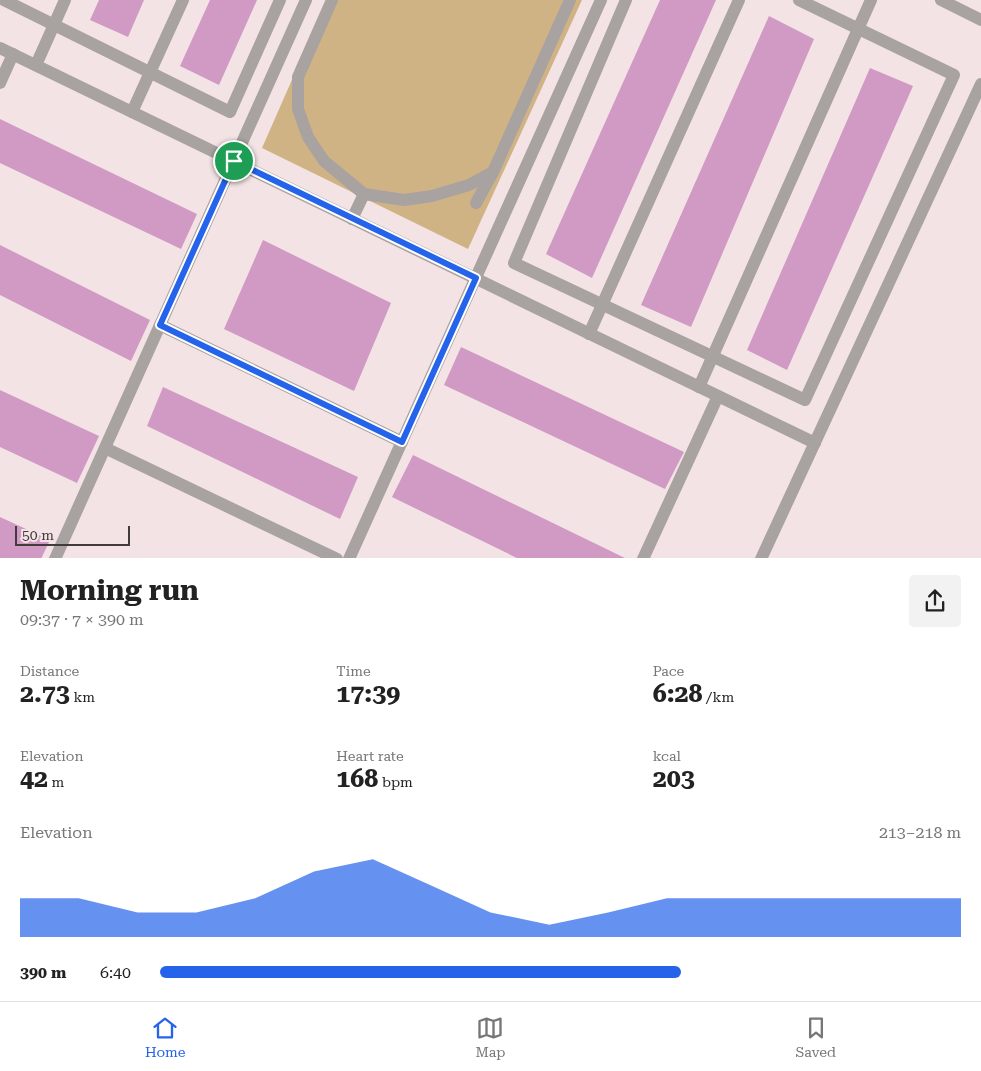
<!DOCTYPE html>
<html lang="en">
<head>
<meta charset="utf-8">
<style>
  body { margin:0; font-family:"Roboto Serif",serif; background:#f2f2f2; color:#222; height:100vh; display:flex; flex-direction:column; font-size:19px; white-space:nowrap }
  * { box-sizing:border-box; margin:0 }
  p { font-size:16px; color:#767676 }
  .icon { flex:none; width:28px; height:28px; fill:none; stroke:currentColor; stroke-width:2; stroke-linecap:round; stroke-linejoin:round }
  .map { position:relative; height:558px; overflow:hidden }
  .panel { display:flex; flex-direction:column; background:#fff; flex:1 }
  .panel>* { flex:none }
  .scale { position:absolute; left:15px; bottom:12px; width:115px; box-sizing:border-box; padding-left:5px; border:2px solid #413b3c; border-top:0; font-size:14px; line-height:18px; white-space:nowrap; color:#413b3c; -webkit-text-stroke:4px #f3e3e5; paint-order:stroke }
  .pin { position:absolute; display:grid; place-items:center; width:42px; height:42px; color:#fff; margin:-21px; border:2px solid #fff; border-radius:50%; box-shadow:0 1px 5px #0007 }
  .round { display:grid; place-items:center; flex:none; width:52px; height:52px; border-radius:5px; background:#f2f2f2 }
  .overview { display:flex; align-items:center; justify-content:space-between; height:85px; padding:0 20px }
  h1 { font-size:28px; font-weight:700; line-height:38px }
  .stats { display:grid; grid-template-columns:repeat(3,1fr); gap:8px; height:85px; padding:5px 20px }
  .stats div { display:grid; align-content:center }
  .stats b { font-size:25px; font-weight:700 }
  .stats small { font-size:14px; font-weight:400 }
  .stats p { font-size:14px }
  .chart { height:140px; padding:10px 20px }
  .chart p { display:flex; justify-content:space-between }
  .chart svg { width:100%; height:90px; margin-top:5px; fill:#2563eb; opacity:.7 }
  ul { padding:0 20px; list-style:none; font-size:16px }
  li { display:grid; grid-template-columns:80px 60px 1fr; align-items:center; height:38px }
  li i { height:12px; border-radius:6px; background:#2563eb }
  .tabs { display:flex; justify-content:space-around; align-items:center; height:70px; border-top:1px solid #e0e0e0; background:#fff; font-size:14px; color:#767676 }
  .tabs a { display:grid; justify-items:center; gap:2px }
  .tabs .active { color:#2563eb }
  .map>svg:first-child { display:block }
  .green { fill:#d0b384 }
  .building { fill:#d19ac4 }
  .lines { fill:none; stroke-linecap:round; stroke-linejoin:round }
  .minor { stroke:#a8a2a0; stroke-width:12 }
  .route-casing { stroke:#fff; stroke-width:10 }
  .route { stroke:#2563eb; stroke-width:6 }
</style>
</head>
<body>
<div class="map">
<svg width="981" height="559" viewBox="0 0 981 559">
  <rect width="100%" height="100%" fill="#f3e3e5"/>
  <polygon class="green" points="327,0 582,0 468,249 262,148"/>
  <g class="building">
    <polygon points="99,0 144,0 128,37 90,20"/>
    <polygon points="210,0 257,0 219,85 180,66"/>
    <polygon points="660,0 716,0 592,278 546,254"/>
    <polygon points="769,16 814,39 691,327 641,305"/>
    <polygon points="870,68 913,86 787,370 747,350"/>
    <polygon points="0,119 197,214 181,249 0,163"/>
    <polygon points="263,240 391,303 354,391 224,329"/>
    <polygon points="0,245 150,320 131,361 0,295"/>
    <polygon points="461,347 684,452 665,489 444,385"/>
    <polygon points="163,387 358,477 340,519 147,426"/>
    <polygon points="0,390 99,436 77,483 0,447"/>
    <polygon points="413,455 627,559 519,559 392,497"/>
    <polygon points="0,517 50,540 41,559 0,559"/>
  </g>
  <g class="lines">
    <g class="minor">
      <polyline points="4,0 230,112 280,0"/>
      <polyline points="332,0 298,77 298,109 308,137 324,161 364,194 404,200 432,196 469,185 493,172 570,0"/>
      <polyline points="626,0 514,263 805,400 954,75 799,0"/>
      <polyline points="941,0 981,20"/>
      <polyline points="0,48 815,443"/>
      <polyline points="36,65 65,0"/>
      <polyline points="0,83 13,54"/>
      <polyline points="132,112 183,0"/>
      <polyline points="476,203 493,172"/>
      <polyline points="352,219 364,194"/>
      <polyline points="160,325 402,442"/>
      <polyline points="589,334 739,0"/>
      <polyline points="699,387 871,0"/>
      <polyline points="105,448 337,559"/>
      <polyline points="55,559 306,0"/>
      <polyline points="349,559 601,0"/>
      <polyline points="643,559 718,396"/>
      <polyline points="761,559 981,84"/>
    </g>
  </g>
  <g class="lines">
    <g class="route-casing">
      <polygon id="route" points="234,161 476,278 402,442 160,325"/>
    </g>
    <use href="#route" class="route"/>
  </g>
</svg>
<div class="scale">50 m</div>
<div class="pin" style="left:234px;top:161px;background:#1e9e55"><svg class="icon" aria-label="arrive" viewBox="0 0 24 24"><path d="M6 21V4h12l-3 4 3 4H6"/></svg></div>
</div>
<section class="panel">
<div class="overview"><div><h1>Morning run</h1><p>09:37 · 7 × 390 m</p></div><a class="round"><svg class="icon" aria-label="share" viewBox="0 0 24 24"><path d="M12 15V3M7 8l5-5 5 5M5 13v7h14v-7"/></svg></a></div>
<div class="stats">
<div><p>Distance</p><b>2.73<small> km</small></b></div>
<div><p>Time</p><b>17:39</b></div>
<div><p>Pace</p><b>6:28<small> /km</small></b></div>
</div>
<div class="stats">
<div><p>Elevation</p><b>42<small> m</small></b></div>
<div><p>Heart rate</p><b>168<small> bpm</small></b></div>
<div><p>kcal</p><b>203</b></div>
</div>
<div class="chart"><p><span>Elevation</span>213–218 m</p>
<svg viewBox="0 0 160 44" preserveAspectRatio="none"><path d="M0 44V25L10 25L20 32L30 32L40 25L50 12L60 6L70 19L80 32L90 38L100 32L110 25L120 25L130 25L140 25L150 25L160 25V44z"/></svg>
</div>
<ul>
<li><b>390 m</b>6:40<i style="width:65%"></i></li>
</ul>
</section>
<nav class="tabs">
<a class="active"><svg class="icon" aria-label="home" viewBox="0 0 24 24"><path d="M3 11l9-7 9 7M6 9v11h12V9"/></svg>Home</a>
<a><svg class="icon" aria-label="map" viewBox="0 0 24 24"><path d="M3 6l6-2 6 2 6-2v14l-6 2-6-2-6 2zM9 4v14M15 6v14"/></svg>Map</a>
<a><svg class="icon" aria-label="saved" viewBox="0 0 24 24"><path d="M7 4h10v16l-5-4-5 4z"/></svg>Saved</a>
</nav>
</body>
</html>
